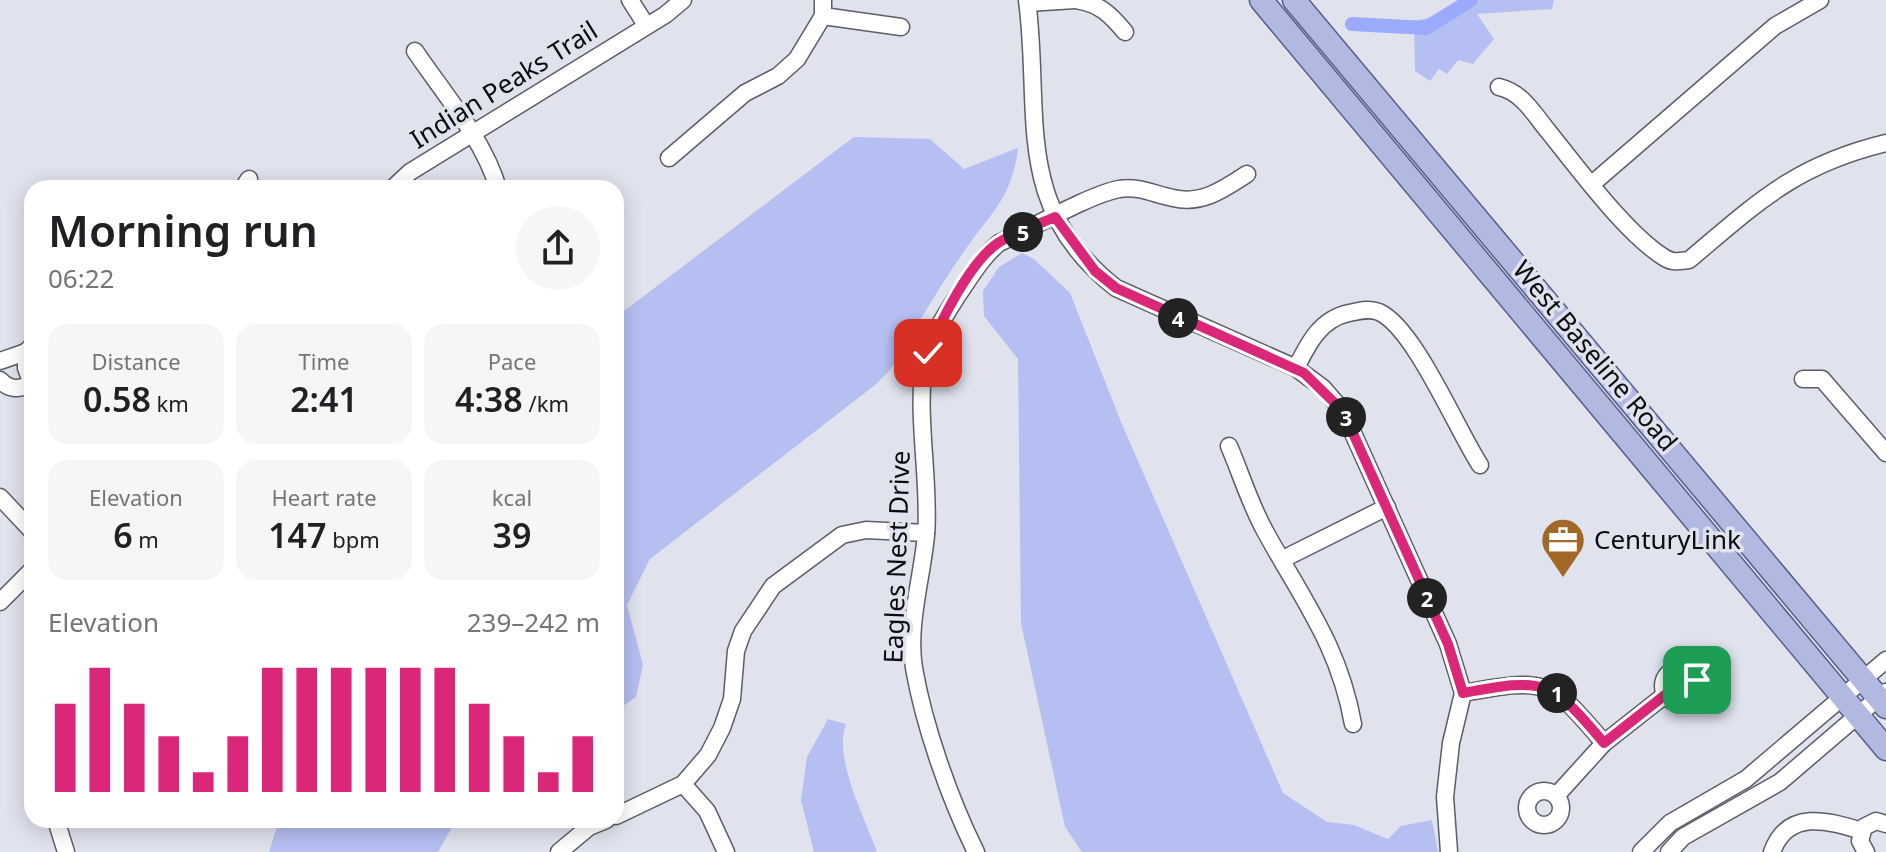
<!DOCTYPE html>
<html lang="en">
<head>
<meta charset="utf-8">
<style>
  body { margin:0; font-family:"Noto Sans",sans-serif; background:#f6f6f6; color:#202124; height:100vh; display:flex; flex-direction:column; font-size:30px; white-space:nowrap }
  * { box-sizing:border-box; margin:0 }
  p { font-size:26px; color:#757577 }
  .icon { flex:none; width:44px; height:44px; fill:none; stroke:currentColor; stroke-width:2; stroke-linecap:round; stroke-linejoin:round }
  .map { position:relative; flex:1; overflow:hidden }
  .drawer { position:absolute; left:24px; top:180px; width:600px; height:648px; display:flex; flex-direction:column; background:#fff; border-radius:24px; box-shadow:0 4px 20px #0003 }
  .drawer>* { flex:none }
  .pin { position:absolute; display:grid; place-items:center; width:68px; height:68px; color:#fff; margin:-34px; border-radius:16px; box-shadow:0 4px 12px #0006 }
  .km { position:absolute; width:40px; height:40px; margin:-20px; border-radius:50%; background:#222; color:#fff; font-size:22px; line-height:40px; text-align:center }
  .round { display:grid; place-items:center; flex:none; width:84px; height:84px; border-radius:42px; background:#f6f6f6 }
  .head { display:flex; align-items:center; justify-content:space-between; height:136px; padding:0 24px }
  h1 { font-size:44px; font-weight:600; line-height:60px }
  .figures { display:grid; grid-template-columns:repeat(3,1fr); gap:12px; height:136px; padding:8px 24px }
  .figures div { display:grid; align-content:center; border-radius:20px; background:#f6f6f6; text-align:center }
  .figures b { font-size:34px; font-weight:600 }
  .figures small { font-size:22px; font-weight:400 }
  .figures p { font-size:22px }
  .chart { height:224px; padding:16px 24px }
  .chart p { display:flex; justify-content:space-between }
  .chart svg { width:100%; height:144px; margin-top:8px; stroke:#db2777; stroke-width:6 }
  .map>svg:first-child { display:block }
  .green { fill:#b5bff2 }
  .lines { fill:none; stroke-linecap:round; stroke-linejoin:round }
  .canal { stroke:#9baafa; stroke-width:14 }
  .minor-casing { stroke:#5b5d67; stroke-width:19 }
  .major-casing { stroke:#565e8a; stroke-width:25 }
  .minor { stroke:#fff; stroke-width:16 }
  .major { stroke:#b2b9e0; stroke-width:22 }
  .route-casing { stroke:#fff; stroke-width:16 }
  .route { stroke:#db2777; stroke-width:10 }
  .labels { text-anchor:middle; stroke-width:7; stroke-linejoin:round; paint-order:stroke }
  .street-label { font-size:26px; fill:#0b0c10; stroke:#e0e2ee }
  .poi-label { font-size:26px; fill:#0b0c10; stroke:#e0e2ee; text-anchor:start }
</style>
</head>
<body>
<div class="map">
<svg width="1886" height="852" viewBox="0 0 1886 852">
  <rect width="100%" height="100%" fill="#e0e2ee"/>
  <g class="green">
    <polygon points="1479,0 1554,0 1552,9 1477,14 1494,39 1473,64 1458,60 1447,74 1439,69 1430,81 1415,71 1414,21 1460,11"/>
    <path d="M854,137l76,2 34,30 54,-21c-6,50 -26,63 -53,102 -27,38 -50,80 -75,120l-15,15 -225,174 -23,46 16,60 -7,32 -20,14v-394z"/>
    <polygon points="1022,253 1034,259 1070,293 1121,422 1283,793 1327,822 1354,825 1388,839 1401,826 1432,820 1438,852 1082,852 1065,827 1021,623 1018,359 984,316 983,291 999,267"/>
    <path d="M828,719l18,5c-13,34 19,94 31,128h-63l-13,-52 6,-43z"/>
    <polygon points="279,820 456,820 438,852 269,852"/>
  </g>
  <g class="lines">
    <polyline class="canal" points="1352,24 1426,28 1471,0"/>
    <g class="minor-casing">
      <g id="minor">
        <polyline points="630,0 646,25"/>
        <path d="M1027,0c15,113 -16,206 89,288l180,80 27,20 20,23 105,233 15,49 -12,50 -6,54 4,55"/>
        <path d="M1076,0c24,4 34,14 49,32"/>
        <polyline points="1028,3 1075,0"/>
        <polyline points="823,16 901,27"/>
        <path d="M415,51c29,43 68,87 83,137"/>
        <path d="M1499,87c23,5 35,27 49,44 29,36 79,104 117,127 8,5 15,3 24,2 69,-58 106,-95 197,-117"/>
        <polyline points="669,158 745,93 778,76 797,59 823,16 823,0"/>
        <polyline points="1592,184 1775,26 1820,0"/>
        <polyline points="243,188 249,179"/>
        <polyline points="393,188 410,172 665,15 683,0"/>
        <polyline points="32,346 26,352 26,368 32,384"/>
        <polyline points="0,361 26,352"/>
        <path d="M1296,368c12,-24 24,-49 53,-55 10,-2 20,-5 30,-1 35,15 78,118 101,153"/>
        <polyline points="1803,379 1822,379 1886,453"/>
        <path d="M0,380c10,11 20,9 32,4"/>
        <path d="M1229,446c12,28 21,58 36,85 37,68 74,114 88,193"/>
        <polyline points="0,497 32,531"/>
        <polyline points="1283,559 1387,507"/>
        <polyline points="0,602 32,570"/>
        <circle cx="1680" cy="686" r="17"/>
        <path d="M1463,693c83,-15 86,-15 141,50"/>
        <polyline points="683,784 707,811 726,852"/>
        <circle cx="1544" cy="808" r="17"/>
        <polyline points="1556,796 1604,743 1665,695"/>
        <polyline points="616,816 683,784 708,755 722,728 732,699 736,651 743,631 773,586 842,535 866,530 926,533"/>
        <polyline points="56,820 66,852"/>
        <polyline points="559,852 589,827 606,820"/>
        <path d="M976,852c-26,-52 -52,-126 -62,-184 -7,-42 8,-90 12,-133 5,-53 -13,-134 1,-181 7,-22 19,-40 31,-59 13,-19 24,-38 41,-52 29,-13 92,-49 120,-54 21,-3 34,5 54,9 29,7 51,-9 74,-24"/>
        <polyline points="1641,852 1670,823 1746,779 1886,660"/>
        <polyline points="1669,852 1683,837 1780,782 1885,692"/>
        <path d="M1772,852c16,-44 57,-31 90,-21"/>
        <polyline points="1866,852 1860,841 1864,827 1876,821 1886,824"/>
      </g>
    </g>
    <g class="major-casing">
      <g id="major">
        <polyline points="1261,0 1886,749"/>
        <polyline points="1294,0 1886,707"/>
      </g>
    </g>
    <use href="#minor" class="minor"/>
    <use href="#major" class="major"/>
  </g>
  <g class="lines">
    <g class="route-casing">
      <path id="route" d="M928,353c12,-31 42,-91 70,-110 17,-11 39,-18 57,-26l40,54 21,17 188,85 39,38 105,233 15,49c83,-15 86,-15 141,50l61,-48 12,9c15,-1 21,-9 20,-24"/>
    </g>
    <use href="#route" class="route"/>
  </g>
  <defs>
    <g id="office-pin" transform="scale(2.3)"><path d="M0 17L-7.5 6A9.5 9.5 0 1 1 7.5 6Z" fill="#a16826" stroke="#e0e2ee"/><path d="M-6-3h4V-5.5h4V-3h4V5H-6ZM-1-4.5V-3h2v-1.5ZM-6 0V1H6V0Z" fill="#fff"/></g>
  </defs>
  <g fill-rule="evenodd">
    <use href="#office-pin" x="1563" y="540"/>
  </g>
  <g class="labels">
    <g class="street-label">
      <text transform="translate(504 85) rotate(-32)" y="9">Indian Peaks Trail</text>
      <text transform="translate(1595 356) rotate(50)" y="9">West Baseline Road</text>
      <text transform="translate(897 557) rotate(-88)" y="9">Eagles Nest Drive</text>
    </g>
    <g class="poi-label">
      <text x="1594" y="549">CenturyLink</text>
    </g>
  </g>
</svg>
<div class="pin" style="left:1697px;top:680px;background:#1e9e55"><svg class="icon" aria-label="arrive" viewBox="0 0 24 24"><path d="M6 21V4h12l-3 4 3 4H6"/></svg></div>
<div class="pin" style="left:928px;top:353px;background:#d93025"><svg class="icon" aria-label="check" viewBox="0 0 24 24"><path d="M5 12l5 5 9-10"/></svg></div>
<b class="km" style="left:1557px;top:693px">1</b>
<b class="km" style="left:1427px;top:598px">2</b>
<b class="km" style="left:1346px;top:417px">3</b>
<b class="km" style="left:1178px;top:318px">4</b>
<b class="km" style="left:1023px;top:232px">5</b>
<section class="drawer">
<div class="head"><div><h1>Morning run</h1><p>06:22</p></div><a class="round"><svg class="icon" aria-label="share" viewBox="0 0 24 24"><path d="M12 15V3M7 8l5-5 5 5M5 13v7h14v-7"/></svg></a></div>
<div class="figures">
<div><p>Distance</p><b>0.58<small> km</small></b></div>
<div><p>Time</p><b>2:41</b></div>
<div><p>Pace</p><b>4:38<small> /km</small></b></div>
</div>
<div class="figures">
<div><p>Elevation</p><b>6<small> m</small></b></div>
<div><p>Heart rate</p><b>147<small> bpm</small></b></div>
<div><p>kcal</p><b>39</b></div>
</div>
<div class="chart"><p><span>Elevation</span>239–242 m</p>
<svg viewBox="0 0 160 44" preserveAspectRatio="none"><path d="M5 44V17M15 44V6M25 44V17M35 44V27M45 44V38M55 44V27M65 44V6M75 44V6M85 44V6M95 44V6M105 44V6M115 44V6M125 44V17M135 44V27M145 44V38M155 44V27"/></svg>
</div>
</section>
</div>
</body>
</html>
